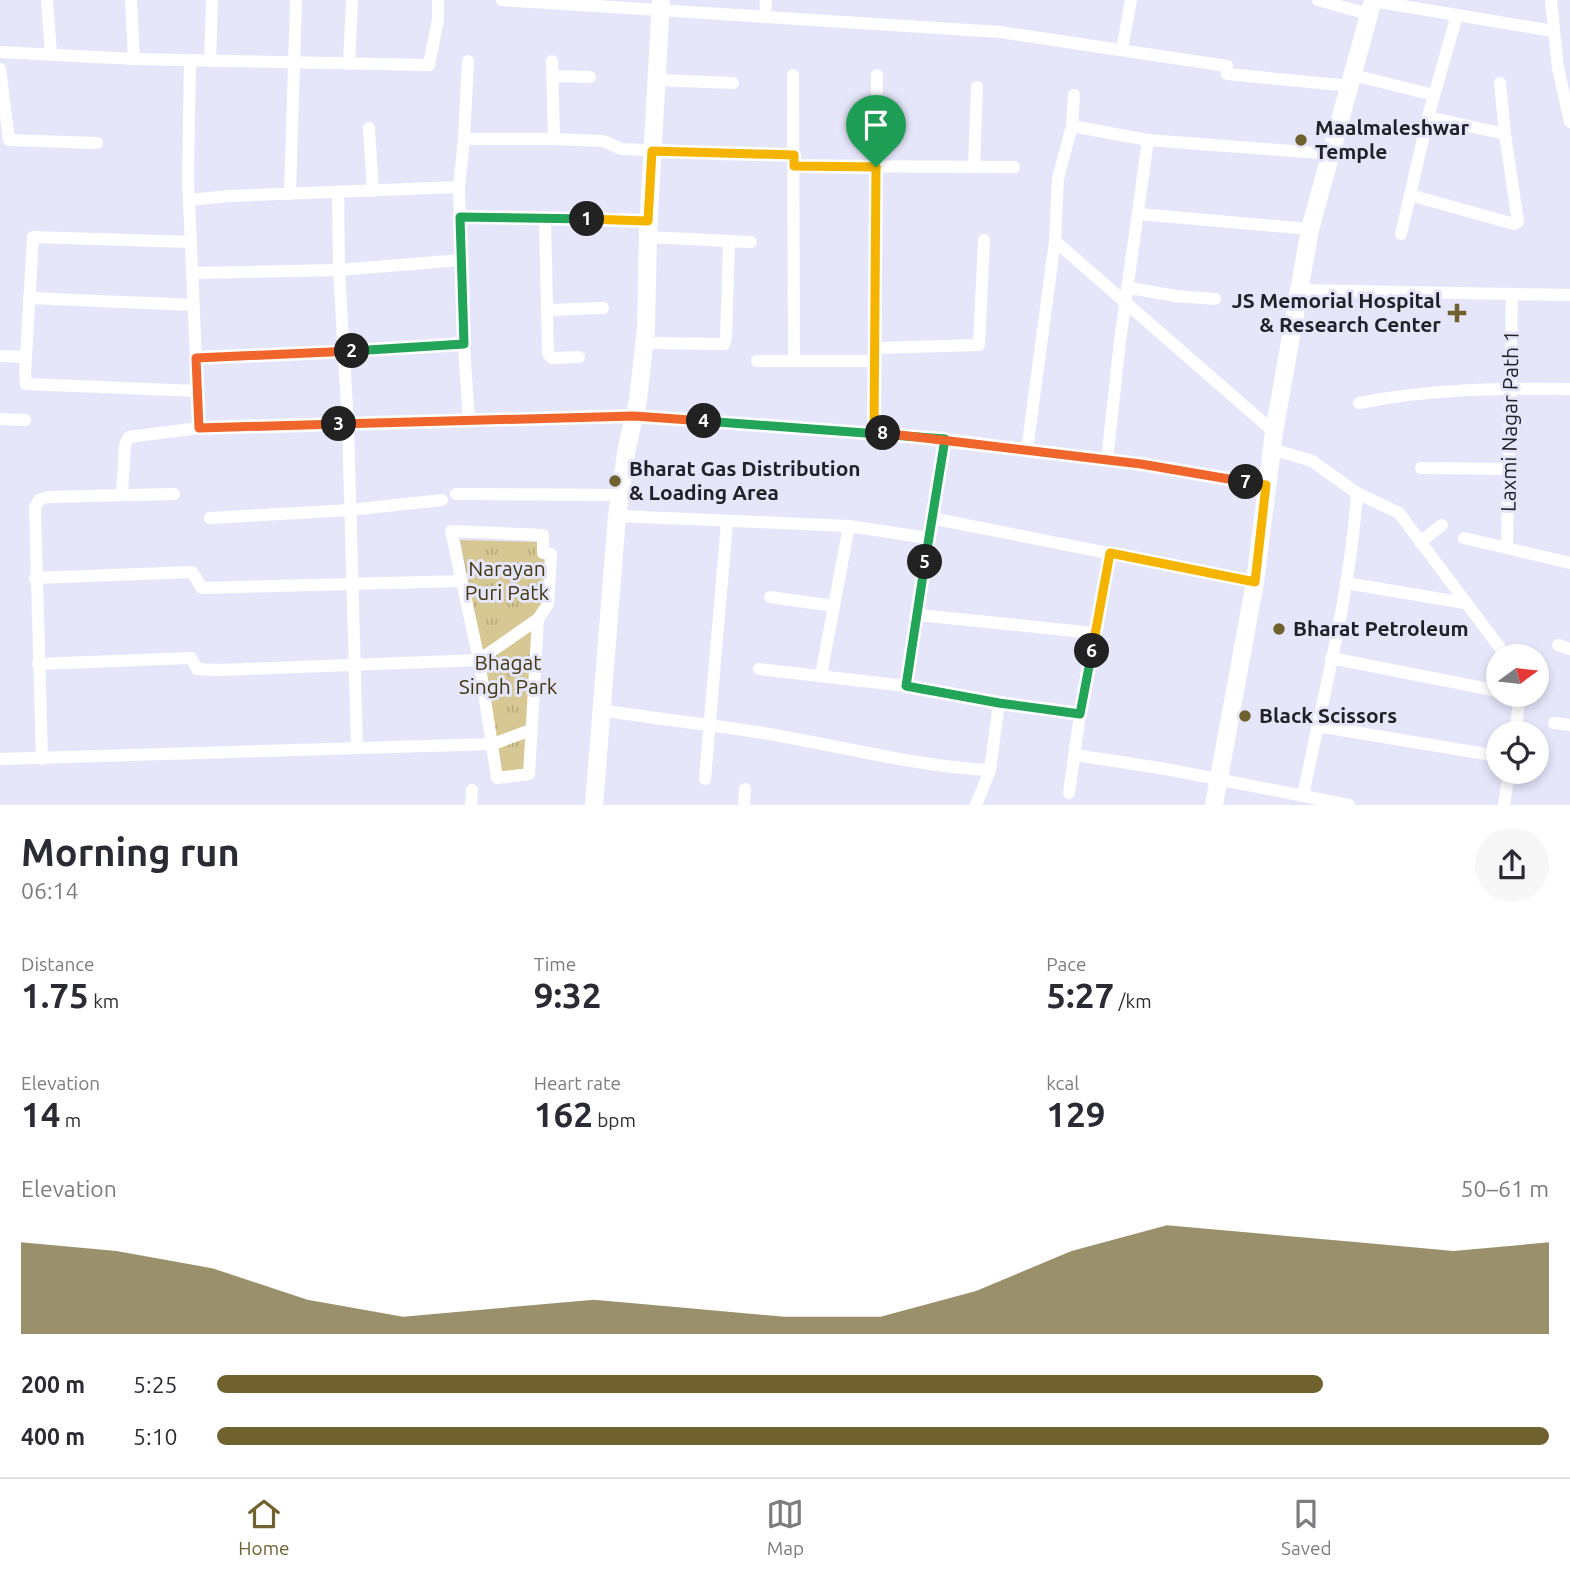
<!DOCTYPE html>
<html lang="en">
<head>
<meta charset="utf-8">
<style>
  body { margin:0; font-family:Ubuntu,sans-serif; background:#f7f7f7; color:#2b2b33; height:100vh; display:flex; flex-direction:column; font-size:26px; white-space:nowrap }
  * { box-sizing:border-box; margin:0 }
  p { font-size:23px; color:#7c7c81 }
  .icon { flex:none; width:38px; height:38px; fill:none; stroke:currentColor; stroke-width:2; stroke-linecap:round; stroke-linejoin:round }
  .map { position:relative; height:805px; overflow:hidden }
  .panel { display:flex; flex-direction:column; background:#fff; flex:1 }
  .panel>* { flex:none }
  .needle { width:46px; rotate:75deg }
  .tools { position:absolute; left:1486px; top:644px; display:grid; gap:14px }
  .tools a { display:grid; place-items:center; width:63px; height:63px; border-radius:50%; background:#fff; box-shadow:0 4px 10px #0003; font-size:35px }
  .pin { position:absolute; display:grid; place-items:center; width:60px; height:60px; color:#fff; margin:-72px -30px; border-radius:50% 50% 50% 0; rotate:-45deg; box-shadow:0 0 7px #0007 }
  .pin .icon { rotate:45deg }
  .km { position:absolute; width:35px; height:35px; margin:-18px; border-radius:50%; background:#222; color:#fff; font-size:19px; line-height:35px; text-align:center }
  .round { display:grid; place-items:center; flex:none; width:74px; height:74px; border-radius:37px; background:#f7f7f7 }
  .summary { display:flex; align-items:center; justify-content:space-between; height:119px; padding:0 21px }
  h1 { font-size:38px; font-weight:700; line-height:52px }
  .stats { display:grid; grid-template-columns:repeat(3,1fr); gap:10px; height:119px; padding:7px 21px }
  .stats div { display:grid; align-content:center }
  .stats b { font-size:35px; font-weight:700 }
  .stats small { font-size:19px; font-weight:400 }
  .stats p { font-size:19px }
  .chart { height:196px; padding:14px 21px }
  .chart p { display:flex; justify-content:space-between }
  .chart svg { width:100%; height:126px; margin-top:7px; fill:#70622f; opacity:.7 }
  ul { padding:0 21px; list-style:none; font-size:23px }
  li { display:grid; grid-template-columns:112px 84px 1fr; align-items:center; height:52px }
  li i { height:18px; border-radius:9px; background:#70622f }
  .tab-bar { display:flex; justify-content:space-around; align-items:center; height:98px; border-top:2px solid #e1e1e2; background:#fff; font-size:19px; color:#7c7c81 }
  .tab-bar a { display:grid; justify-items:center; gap:4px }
  .tab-bar .active { color:#70622f }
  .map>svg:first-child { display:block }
  .park { fill:url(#park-tufts) }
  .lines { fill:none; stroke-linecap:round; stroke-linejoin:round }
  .street { stroke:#fff; stroke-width:12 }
  .secondary { stroke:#fff; stroke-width:18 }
  .split-1-casing { stroke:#fff; stroke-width:14 }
  .split-2-casing { stroke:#fff; stroke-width:14 }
  .split-3-casing { stroke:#fff; stroke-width:14 }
  .split-4-casing { stroke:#fff; stroke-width:14 }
  .split-5-casing { stroke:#fff; stroke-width:14 }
  .split-6-casing { stroke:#fff; stroke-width:14 }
  .split-7-casing { stroke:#fff; stroke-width:14 }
  .split-8-casing { stroke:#fff; stroke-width:14 }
  .split-9-casing { stroke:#fff; stroke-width:14 }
  .split-1 { stroke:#f5b400; stroke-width:9 }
  .split-2 { stroke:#22a559; stroke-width:9 }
  .split-3 { stroke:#f0652b; stroke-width:9 }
  .split-4 { stroke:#f0652b; stroke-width:9 }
  .split-5 { stroke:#22a559; stroke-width:9 }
  .split-6 { stroke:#22a559; stroke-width:9 }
  .split-7 { stroke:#f5b400; stroke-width:9 }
  .split-8 { stroke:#f0652b; stroke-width:9 }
  .split-9 { stroke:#f5b400; stroke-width:9 }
  .poi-dot { fill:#70622f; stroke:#e6e6fb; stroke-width:2.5 }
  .labels { text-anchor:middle; stroke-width:6; stroke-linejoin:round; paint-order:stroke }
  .poi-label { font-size:21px; font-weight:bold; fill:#212128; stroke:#e6e6fb; text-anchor:start }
  .street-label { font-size:21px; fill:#212128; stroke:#e6e6fb }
  .park-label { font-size:21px; fill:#42370f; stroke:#e6e6fb }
</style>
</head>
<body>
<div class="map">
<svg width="1570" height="805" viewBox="0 0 1570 805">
  <defs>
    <pattern id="park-tufts" width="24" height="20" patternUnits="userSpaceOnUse" patternTransform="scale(1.75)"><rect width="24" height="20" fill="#d6c793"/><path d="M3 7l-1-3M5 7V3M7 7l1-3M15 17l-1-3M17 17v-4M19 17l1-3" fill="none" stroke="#b7ab7f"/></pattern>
  </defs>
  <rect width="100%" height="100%" fill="#e6e6fb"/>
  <g class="park">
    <polygon points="460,540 539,542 538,557 548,558 544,603 535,616 481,655"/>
    <polygon points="534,629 525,771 499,773 484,662"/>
  </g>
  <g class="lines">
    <g class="street">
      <polyline points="47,0 51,54"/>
      <polyline points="131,0 134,59"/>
      <polyline points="502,0 1000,32 1227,66 1227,74 1350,86"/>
      <polyline points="1318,0 1368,14"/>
      <polyline points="1551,0 1558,68 1570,122"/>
      <polyline points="1373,1 1457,15 1428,117 1401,234"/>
      <polyline points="1457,15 1553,31"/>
      <polyline points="765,17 766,0"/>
      <polyline points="1122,50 1131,0"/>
      <polyline points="0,52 134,59 429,65 438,19 438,0"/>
      <polyline points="190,60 188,179 199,428 634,416 945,439 1141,464 1266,485"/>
      <polyline points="210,61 212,0"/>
      <polyline points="349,64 352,0"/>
      <polyline points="0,69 9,140 97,143"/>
      <polyline points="793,75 794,360"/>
      <polyline points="1353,75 1434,95"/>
      <polyline points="553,76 590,77"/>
      <polyline points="657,80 733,83"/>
      <polyline points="1500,83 1505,134"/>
      <polyline points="1072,126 1074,95"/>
      <polyline points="369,128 373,191"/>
      <polyline points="464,139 468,61"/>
      <polyline points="554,139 603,141 621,149 794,155"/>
      <polyline points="1148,140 1332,154"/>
      <polyline points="794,166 1014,167"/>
      <polyline points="974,167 977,87"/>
      <polyline points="459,187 463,332 469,421"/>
      <polyline points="338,193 339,270 348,424 357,748"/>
      <polyline points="290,194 296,0"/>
      <polyline points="1410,195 1514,224 1518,222 1505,134 1428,117"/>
      <polyline points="189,200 229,196 459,187 464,139 554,139 552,61"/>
      <polyline points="1139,214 1310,229"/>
      <polyline points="460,217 648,221"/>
      <polyline points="545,218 548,354 552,358 579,357"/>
      <polyline points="729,241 751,242"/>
      <polyline points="1055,241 1274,432"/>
      <polyline points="191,242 33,237 25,374 26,384 198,391"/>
      <polyline points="192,273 339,270 461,260"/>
      <polyline points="1129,288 1176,296 1215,299"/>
      <polyline points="1298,290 1570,295"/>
      <polyline points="29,298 194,305"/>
      <polyline points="548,310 603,308"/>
      <polyline points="645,343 724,344 726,338 729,241 647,237"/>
      <polyline points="875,348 979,345 984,240"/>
      <polyline points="0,356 26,357"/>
      <polyline points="196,358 344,352 464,344"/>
      <polyline points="757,361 874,361"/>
      <path d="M1359,403c70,-14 140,-15 211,-14"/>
      <polyline points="0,419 25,420"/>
      <polyline points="874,432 877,75"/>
      <path d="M1272,449l40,12 45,32c-7,102 -34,203 -54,303"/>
      <polyline points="1027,450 1055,241 1058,178 1072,126 1148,140 1120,341 1107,460"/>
      <polyline points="1421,468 1509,469"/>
      <polyline points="1357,493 1399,513 1506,656"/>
      <polyline points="122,494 125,445 129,437 199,428"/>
      <polyline points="456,494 620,495"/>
      <polyline points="617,516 849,526 928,538"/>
      <polyline points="210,518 350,510 442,500"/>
      <polyline points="931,518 1255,582"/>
      <polyline points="1464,538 1570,563"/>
      <polyline points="1420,542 1442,525"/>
      <polyline points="1507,547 1512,294"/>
      <polyline points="35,578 192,572 202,588 462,581"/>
      <polyline points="1346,583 1465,603"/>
      <polyline points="770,597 834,606"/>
      <polyline points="919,615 1095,633"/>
      <polyline points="1558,645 1570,649"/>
      <polyline points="1331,658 1498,691"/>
      <polyline points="38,664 191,658 197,669 219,670 479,660 538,619 548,604 551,554 543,553 543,535 451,531 479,660 497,778 529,774 538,619"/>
      <polyline points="759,669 906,686 999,703 1080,714"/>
      <polyline points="821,675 849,526"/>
      <polyline points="906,686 945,439"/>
      <path d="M601,710c60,10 120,15 179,26 70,12 140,31 210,34"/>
      <polyline points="1554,723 1570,725"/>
      <polyline points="1317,726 1498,756"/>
      <polyline points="1515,733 1520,695"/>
      <polyline points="1075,755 1166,769 1349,805"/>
      <polyline points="0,759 493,744 531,730"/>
      <polyline points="42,759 35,507 39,500 47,497 174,494"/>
      <polyline points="705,779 727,522"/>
      <polyline points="1069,793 1080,714 1110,553"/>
      <polyline points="471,805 472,790"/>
      <polyline points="744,805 745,789"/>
      <polyline points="976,805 990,770 999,703"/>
      <polyline points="1504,805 1509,772"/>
    </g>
    <g class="secondary">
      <polyline points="594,805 617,516 627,447 638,400 646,328 648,232 661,0"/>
      <polyline points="1214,805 1255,582 1274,432 1310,229 1373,0"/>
    </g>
  </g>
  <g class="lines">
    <g class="split-1-casing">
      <polyline id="split-1" points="587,219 648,221 652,151 794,155 794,166 876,167"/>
    </g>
    <g class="split-2-casing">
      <polyline id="split-2" points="352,351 464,344 460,217 587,219"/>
    </g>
    <g class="split-3-casing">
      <polyline id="split-3" points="339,424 199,428 196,358 352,351"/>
    </g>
    <g class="split-4-casing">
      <polyline id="split-4" points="339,424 634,416 704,421"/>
    </g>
    <g class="split-5-casing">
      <polyline id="split-5" points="704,421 945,439 925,562"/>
    </g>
    <g class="split-6-casing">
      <polyline id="split-6" points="925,562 906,686 999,703 1080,714 1092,651"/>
    </g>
    <g class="split-7-casing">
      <polyline id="split-7" points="1092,651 1110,553 1255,582 1266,485 1246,482"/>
    </g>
    <g class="split-8-casing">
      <polyline id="split-8" points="883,433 1141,464 1246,482"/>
    </g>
    <g class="split-9-casing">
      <polyline id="split-9" points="876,167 874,432 883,433"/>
    </g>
    <use href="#split-1" class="split-1"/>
    <use href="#split-2" class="split-2"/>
    <use href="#split-3" class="split-3"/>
    <use href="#split-4" class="split-4"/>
    <use href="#split-5" class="split-5"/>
    <use href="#split-6" class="split-6"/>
    <use href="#split-7" class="split-7"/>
    <use href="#split-8" class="split-8"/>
    <use href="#split-9" class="split-9"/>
  </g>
  <g class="poi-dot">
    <circle cx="1301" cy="140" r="7"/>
    <path d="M1453.5 302.5h7v7h7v7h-7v7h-7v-7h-7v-7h7z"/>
    <circle cx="615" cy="481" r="7"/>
    <circle cx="1279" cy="629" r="7"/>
    <circle cx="1245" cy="716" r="7"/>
  </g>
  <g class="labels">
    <g class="poi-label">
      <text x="1315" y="135">Maalmaleshwar<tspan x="1315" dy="24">Temple</tspan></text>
      <text x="1441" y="308" text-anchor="end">JS Memorial Hospital<tspan x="1441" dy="24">&amp; Research Center</tspan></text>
      <text x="629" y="476">Bharat Gas Distribution<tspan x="629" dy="24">&amp; Loading Area</tspan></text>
      <text x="1293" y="636">Bharat Petroleum</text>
      <text x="1259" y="723">Black Scissors</text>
    </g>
    <g class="street-label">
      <text transform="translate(1510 421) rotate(-89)" y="7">Laxmi Nagar Path 1</text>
    </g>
    <g class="park-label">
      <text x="507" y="576">Narayan<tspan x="507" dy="24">Puri Patk</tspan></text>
      <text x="508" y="670">Bhagat<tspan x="508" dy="24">Singh Park</tspan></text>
    </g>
  </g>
</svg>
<div class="tools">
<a><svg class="needle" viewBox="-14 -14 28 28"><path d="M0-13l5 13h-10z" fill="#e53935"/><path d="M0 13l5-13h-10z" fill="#7c7c81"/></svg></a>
<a><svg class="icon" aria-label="locate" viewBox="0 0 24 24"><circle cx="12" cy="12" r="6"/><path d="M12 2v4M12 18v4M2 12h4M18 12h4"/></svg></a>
</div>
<div class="pin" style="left:876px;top:167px;background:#1e9e55"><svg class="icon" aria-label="arrive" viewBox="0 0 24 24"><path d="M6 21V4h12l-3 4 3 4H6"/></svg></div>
<b class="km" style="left:587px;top:219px">1</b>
<b class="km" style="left:352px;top:351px">2</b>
<b class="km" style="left:339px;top:424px">3</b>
<b class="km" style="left:704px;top:421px">4</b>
<b class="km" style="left:925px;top:562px">5</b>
<b class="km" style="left:1092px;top:651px">6</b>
<b class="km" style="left:1246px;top:482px">7</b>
<b class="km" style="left:883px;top:433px">8</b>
</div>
<section class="panel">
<div class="summary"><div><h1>Morning run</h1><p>06:14</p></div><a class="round"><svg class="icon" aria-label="share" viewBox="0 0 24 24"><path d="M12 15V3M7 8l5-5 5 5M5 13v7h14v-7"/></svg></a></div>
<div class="stats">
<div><p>Distance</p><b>1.75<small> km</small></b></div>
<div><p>Time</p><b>9:32</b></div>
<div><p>Pace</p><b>5:27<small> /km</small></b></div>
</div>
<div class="stats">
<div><p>Elevation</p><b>14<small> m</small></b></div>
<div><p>Heart rate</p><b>162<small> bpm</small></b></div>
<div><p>kcal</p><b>129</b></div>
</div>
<div class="chart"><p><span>Elevation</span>50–61 m</p>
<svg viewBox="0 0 160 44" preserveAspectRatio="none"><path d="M0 44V12L10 15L20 21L30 32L40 38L50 35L60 32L70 35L80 38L90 38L100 29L110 15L120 6L130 9L140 12L150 15L160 12V44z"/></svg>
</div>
<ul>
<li><b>200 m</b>5:25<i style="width:83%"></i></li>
<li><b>400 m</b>5:10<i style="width:100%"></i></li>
</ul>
</section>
<nav class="tab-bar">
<a class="active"><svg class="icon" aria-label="home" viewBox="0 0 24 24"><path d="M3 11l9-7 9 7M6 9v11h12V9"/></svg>Home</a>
<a><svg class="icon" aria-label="map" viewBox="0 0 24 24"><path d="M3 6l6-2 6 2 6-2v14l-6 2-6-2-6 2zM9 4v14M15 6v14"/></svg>Map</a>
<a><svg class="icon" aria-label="saved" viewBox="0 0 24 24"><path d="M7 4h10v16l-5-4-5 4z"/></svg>Saved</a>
</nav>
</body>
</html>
